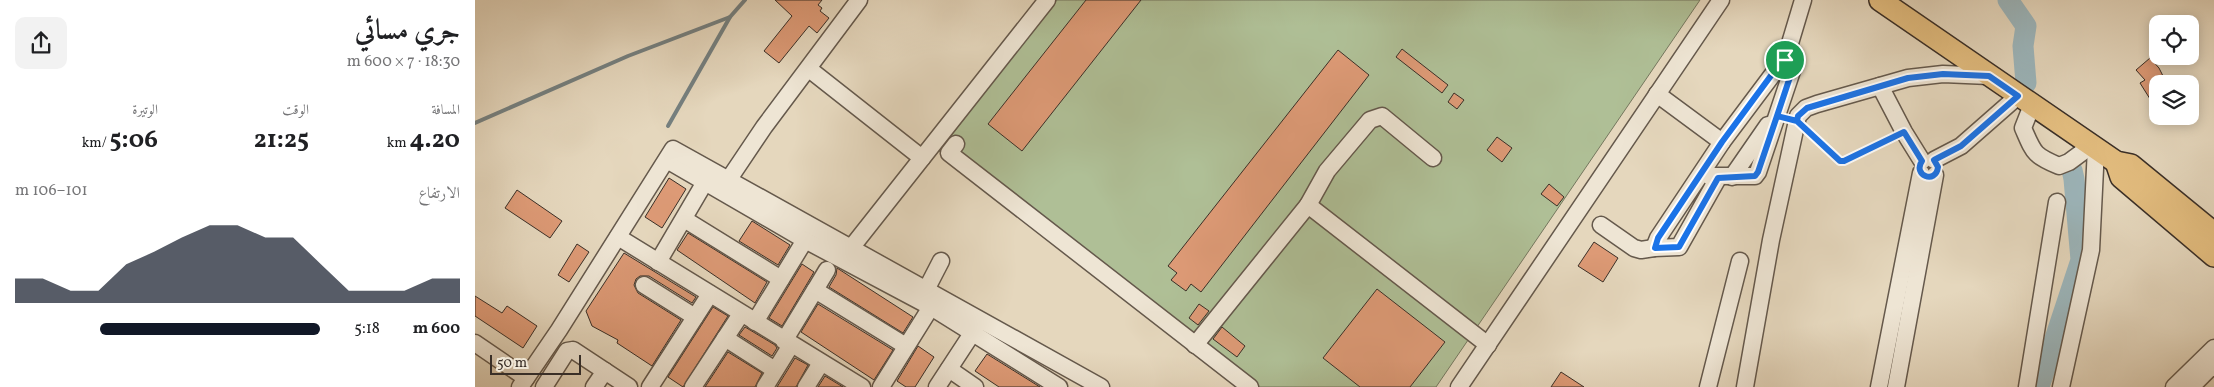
<!DOCTYPE html>
<html lang="ar">
<head>
<meta charset="utf-8">
<style>
  body { margin:0; font-family:Vollkorn,Amiri,serif; background:#f2f2f2; color:#202124; direction:rtl; height:100vh; display:flex; flex-direction:column; font-size:19px; white-space:nowrap }
  * { box-sizing:border-box; margin:0 }
  p { font-size:16px; color:#757577 }
  .icon { flex:none; width:28px; height:28px; fill:none; stroke:currentColor; stroke-width:2; stroke-linecap:round; stroke-linejoin:round }
  .map { position:relative; flex:1; overflow:hidden; direction:ltr }
  .sheet { display:flex; flex-direction:column; background:#fff; width:475px }
  .sheet>* { flex:none }
  .fabs { position:absolute; left:1674px; top:15px; display:grid; gap:10px }
  .fabs a { display:grid; place-items:center; width:50px; height:50px; border-radius:10px; background:#fff; box-shadow:0 2px 12px #0003; font-size:25px }
  .scale { position:absolute; left:15px; bottom:12px; width:91px; box-sizing:border-box; padding-left:5px; border:2px solid #3a2f27; border-top:0; font-size:14px; line-height:18px; white-space:nowrap; color:#3a2f27; -webkit-text-stroke:4px #eee5d4; paint-order:stroke }
  .pin { position:absolute; display:grid; place-items:center; width:42px; height:42px; color:#fff; margin:-21px; border:2px solid #fff; border-radius:50%; box-shadow:0 1px 5px #0007 }
  .round { display:grid; place-items:center; flex:none; width:52px; height:52px; border-radius:10px; background:#f2f2f2 }
  .summary { display:flex; align-items:center; justify-content:space-between; height:85px; padding:0 15px }
  h1 { font-size:28px; font-weight:700; line-height:38px }
  .metrics { display:grid; grid-template-columns:repeat(3,1fr); gap:8px; height:85px; padding:5px 15px }
  .metrics div { display:grid; align-content:center }
  .metrics b { font-size:25px; font-weight:700 }
  .metrics small { font-size:14px; font-weight:400 }
  .metrics p { font-size:14px }
  .chart { height:140px; padding:10px 15px }
  .chart p { display:flex; justify-content:space-between }
  .chart svg { width:100%; height:90px; margin-top:5px; fill:#111827; opacity:.7 }
  ul { padding:0 15px; list-style:none; font-size:16px }
  li { display:grid; grid-template-columns:80px 60px 1fr; align-items:center; height:38px }
  li i { height:12px; border-radius:6px; background:#111827 }
  main { display:flex; flex:1; min-height:0 }
  .map>svg:first-child { display:block }
  .green { fill:#afbf96; stroke:#74775e }
  .lines { fill:none; stroke-linecap:round; stroke-linejoin:round }
  .stream { stroke:#758080; stroke-width:4 }
  .river { stroke:#9cb6bc; stroke-width:21 }
  .building { fill:#dd9a76; stroke:#3a2f27 }
  .minor-casing { stroke:#65594c; stroke-width:19 }
  .major-casing { stroke:#3a2f27; stroke-width:24 }
  .path { stroke:#3a2f27; stroke-width:2; stroke-dasharray:4 2.5; stroke-linecap:butt }
  .minor { stroke:#eee5d4; stroke-width:16 }
  .major { stroke:#e2bc7e; stroke-width:21 }
  .route-casing { stroke:#fff; stroke-width:10 }
  .route { stroke:#1a73e8; stroke-width:6 }
</style>
</head>
<body>
<main>
<div class="map">
<svg width="1739" height="387" viewBox="0 0 1739 387">
  <rect width="100%" height="100%" fill="#e5d7bd"/>
  <filter id="stains"><feTurbulence type="fractalNoise" baseFrequency=".004" numOctaves="4"/><feColorMatrix values="0 0 0 0 .2 0 0 0 0 .09 0 0 0 0 .02 0 0 0 .5 -.17"/></filter>
  <radialGradient id="worn" r=".72"><stop offset=".6" stop-color="#630" stop-opacity="0"/><stop offset="1" stop-color="#630" stop-opacity=".3"/></radialGradient>
  <polygon class="green" points="582,0 1225,0 961,387 767,387 464,151"/>
  <g class="lines">
    <g class="stream">
      <polyline points="0,123 153,56 255,17 270,0"/>
      <polyline points="193,126 255,17"/>
    </g>
    <g class="river">
      <polyline points="1533,0 1551,26 1548,46 1551,83"/>
      <polyline points="1564,387 1606,260 1599,179 1597,170"/>
    </g>
  </g>
  <g class="building">
    <polygon points="300,0 347,0 343,5 347,8 345,11 354,18 342,33 334,26 304,63 289,51 317,16"/>
    <polygon points="611,0 666,0 547,151 513,124"/>
    <polygon points="927,49 973,85 967,93 921,57"/>
    <polygon points="863,50 894,75 726,292 716,284 711,291 696,280 702,273 693,266"/>
    <polygon points="1675,58 1684,68 1692,84 1682,84 1682,110 1665,83 1670,80 1661,70"/>
    <polygon points="979,93 989,100 982,109 973,102"/>
    <polygon points="1022,137 1037,148 1027,162 1012,150"/>
    <polygon points="194,178 211,189 187,228 170,217"/>
    <polygon points="1074,184 1089,197 1082,206 1066,194"/>
    <polygon points="42,190 87,221 75,238 30,208"/>
    <polygon points="277,221 315,245 303,265 264,241"/>
    <polygon points="213,233 292,282 280,303 202,250"/>
    <polygon points="1119,242 1143,258 1128,282 1103,266"/>
    <polygon points="102,244 114,252 94,282 83,275"/>
    <polygon points="149,253 221,297 217,303 174,276 165,276 161,279 159,285 163,293 206,320 177,366 142,343 143,340 117,326 111,311"/>
    <polygon points="327,264 339,272 307,326 294,318"/>
    <polygon points="362,268 438,317 428,333 354,287 361,275"/>
    <polygon points="902,289 970,342 935,387 885,387 848,358"/>
    <polygon points="0,296 27,313 32,306 62,326 48,348 0,316"/>
    <polygon points="343,304 418,350 399,380 326,332"/>
    <polygon points="724,304 734,311 723,325 714,318"/>
    <polygon points="238,307 253,316 208,387 193,377"/>
    <polygon points="270,327 300,345 302,348 297,356 264,335"/>
    <polygon points="747,327 770,346 762,357 738,339"/>
    <polygon points="443,346 459,357 440,387 431,387 422,381"/>
    <polygon points="253,352 287,373 280,387 230,387"/>
    <polygon points="512,354 565,387 524,387 500,371"/>
    <polygon points="320,358 333,365 321,387 302,387"/>
    <polygon points="1086,372 1109,387 1076,387"/>
    <polygon points="350,376 368,387 343,387"/>
  </g>
  <g class="lines">
    <g class="minor-casing">
      <g id="minor">
        <polyline points="334,69 447,158"/>
        <polyline points="1405,86 1429,132 1447,161"/>
        <polyline points="1182,94 1247,142"/>
        <path d="M1557,105l-9,23c11,25 10,27 36,38l10,-4 23,-17"/>
        <polyline points="481,144 474,153 775,387"/>
        <polyline points="192,160 330,240 456,307 584,387"/>
        <polyline points="1459,160 1486,146 1543,96"/>
        <polyline points="1234,176 1280,176 1283,172 1318,68 1317,65 1310,60"/>
        <polyline points="1257,177 1293,125"/>
        <polyline points="1243,178 1204,247 1179,248 1183,238 1247,142 1307,62 1310,60 1328,0"/>
        <polyline points="254,179 289,127 384,0"/>
        <polyline points="833,205 852,171 895,120 907,116 958,158"/>
        <polyline points="209,219 306,279"/>
        <polyline points="1126,225 1159,248 1166,250 1179,248"/>
        <polyline points="143,237 387,387"/>
        <polyline points="376,248 572,0"/>
        <polyline points="183,262 230,182"/>
        <polyline points="169,285 220,317"/>
        <polyline points="340,290 352,270"/>
        <polyline points="451,290 466,261"/>
        <polyline points="280,322 330,240"/>
        <polyline points="250,338 300,370"/>
        <polyline points="309,341 340,290 431,346"/>
        <polyline points="0,343 51,378"/>
        <polyline points="720,345 833,205 1013,345"/>
        <polyline points="474,369 500,387"/>
        <polyline points="45,387 84,330 198,149 626,387"/>
        <polyline points="69,387 92,351 98,350 154,387"/>
        <polyline points="119,387 130,371"/>
        <polyline points="175,387 235,294"/>
        <polyline points="218,387 266,314"/>
        <polyline points="290,387 316,345"/>
        <polyline points="331,387 346,363"/>
        <polyline points="406,387 456,307"/>
        <polyline points="462,387 498,332 501,323"/>
        <polyline points="984,387 1246,0"/>
        <polyline points="1233,387 1265,261"/>
        <polyline points="1270,387 1296,240 1323,116 1331,108 1342,104 1433,78 1468,74 1514,76"/>
        <polyline points="1404,387 1446,173"/>
        <polyline points="1421,387 1460,175"/>
        <polyline points="1552,387 1582,202"/>
        <polyline points="1586,387 1616,250 1621,148"/>
        <polyline points="1699,387 1739,348"/>
        <polyline points="1716,387 1739,364"/>
      </g>
    </g>
    <g class="major-casing">
      <g id="major">
        <polyline points="1405,0 1641,162 1656,165 1739,233"/>
        <polyline points="1641,162 1646,177 1739,256"/>
      </g>
    </g>
    <polyline class="path" points="1334,132 1365,161 1369,161 1416,139"/>
    <use href="#minor" class="minor"/>
    <use href="#major" class="major"/>
  </g>
  <g class="lines">
    <g class="route-casing">
      <path id="route" d="M1310,60l-4,2 -59,80 -64,96 -3,10 24,-1 39,-69 37,-2 3,-4 19,-56 20,5 43,40h4l60,-29 18,29c-10,14 14,24 16,6l-4,-7 27,-14 57,-50 -29,-20 -46,-2 -35,4 -101,30 -9,8 -1,5 -20,-5 16,-48 -1,-3 -7,-5"/>
    </g>
    <use href="#route" class="route"/>
  </g>
  <rect width="100%" height="100%" filter="url(#stains)"/>
  <rect width="100%" height="100%" fill="url(#worn)"/>
</svg>
<div class="fabs">
<a><svg class="icon" aria-label="locate" viewBox="0 0 24 24"><circle cx="12" cy="12" r="6"/><path d="M12 2v4M12 18v4M2 12h4M18 12h4"/></svg></a>
<a><svg class="icon" aria-label="layers" viewBox="0 0 24 24"><path d="M12 4l9 5-9 5-9-5zM3 14l9 5 9-5"/></svg></a>
</div>
<div class="scale">50 m</div>
<div class="pin" style="left:1310px;top:60px;background:#1e9e55"><svg class="icon" aria-label="arrive" viewBox="0 0 24 24"><path d="M6 21V4h12l-3 4 3 4H6"/></svg></div>
</div>
<section class="sheet">
<div class="summary"><div><h1>جري مسائي</h1><p>18:30 · 7 × 600 m</p></div><a class="round"><svg class="icon" aria-label="share" viewBox="0 0 24 24"><path d="M12 15V3M7 8l5-5 5 5M5 13v7h14v-7"/></svg></a></div>
<div class="metrics">
<div><p>المسافة</p><b>4.20<small> km</small></b></div>
<div><p>الوقت</p><b>21:25</b></div>
<div><p>الوتيرة</p><b>5:06<small> /km</small></b></div>
</div>
<div class="chart"><p><span>الارتفاع</span>101–106 m</p>
<svg viewBox="0 0 160 44" preserveAspectRatio="none"><path d="M0 44V32L10 32L20 38L30 38L40 25L50 19L60 12L70 6L80 6L90 12L100 12L110 25L120 38L130 38L140 38L150 32L160 32V44z"/></svg>
</div>
<ul>
<li><b>600 m</b>5:18<i style="width:72%"></i></li>
</ul>
</section>
</main>
</body>
</html>
